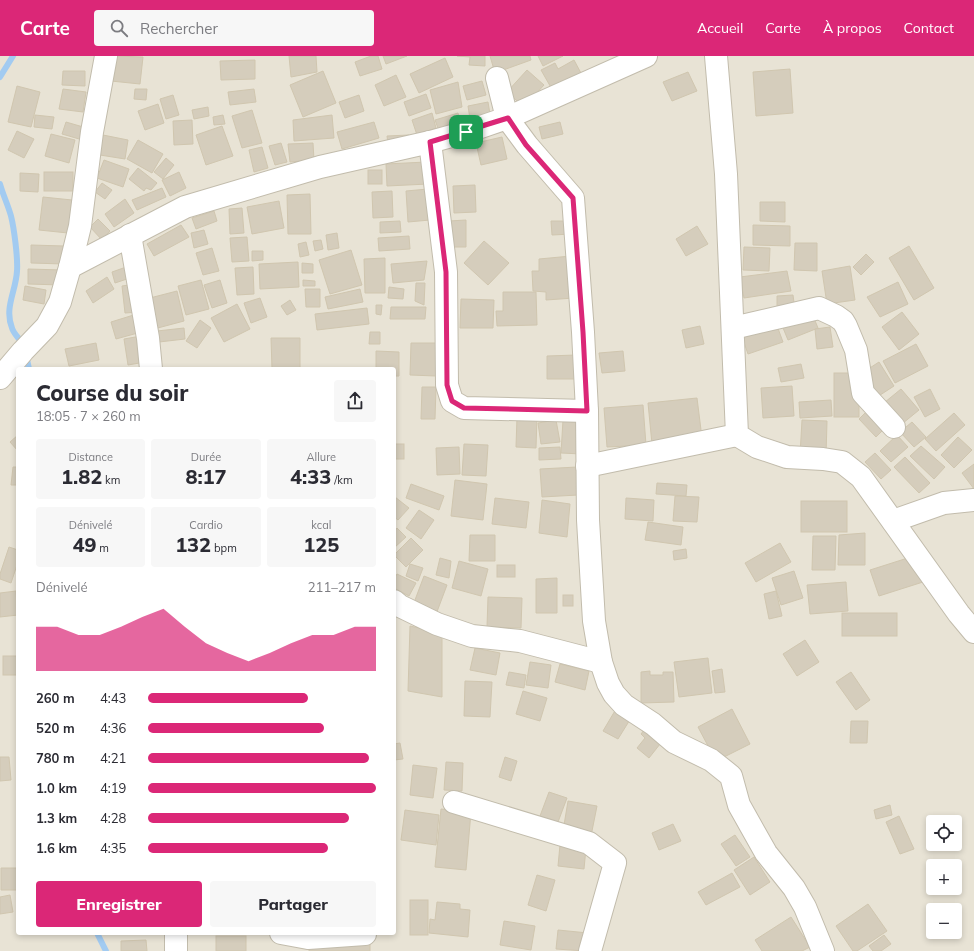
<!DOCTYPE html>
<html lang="fr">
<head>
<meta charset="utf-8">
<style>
  body { margin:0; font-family:Mulish,sans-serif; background:#f7f7f7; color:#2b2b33; height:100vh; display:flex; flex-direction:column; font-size:15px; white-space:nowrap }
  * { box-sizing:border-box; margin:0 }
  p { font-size:13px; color:#7c7c81 }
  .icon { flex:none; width:22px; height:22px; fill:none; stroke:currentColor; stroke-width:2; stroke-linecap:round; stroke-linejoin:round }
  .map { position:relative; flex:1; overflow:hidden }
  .sheet { position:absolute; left:16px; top:311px; width:380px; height:568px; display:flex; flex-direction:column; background:#fff; border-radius:4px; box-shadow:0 2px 6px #0003 }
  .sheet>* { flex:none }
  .tools { position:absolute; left:926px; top:759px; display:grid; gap:8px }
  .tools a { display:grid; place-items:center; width:36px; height:36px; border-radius:4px; background:#fff; box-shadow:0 2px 6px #0003; font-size:20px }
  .pin { position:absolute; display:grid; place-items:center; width:34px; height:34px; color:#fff; margin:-17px; border-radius:8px; box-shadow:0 2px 6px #0006 }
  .round { display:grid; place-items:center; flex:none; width:42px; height:42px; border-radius:4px; background:#f7f7f7 }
  .overview { display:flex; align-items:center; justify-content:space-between; height:68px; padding:0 20px }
  h1 { font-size:22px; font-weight:800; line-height:30px }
  .stats { display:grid; grid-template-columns:repeat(3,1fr); gap:6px; height:68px; padding:4px 20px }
  .stats div { display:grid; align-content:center; border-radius:4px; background:#f7f7f7; text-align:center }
  .stats b { font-size:20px; font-weight:800 }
  .stats small { font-size:11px; font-weight:400 }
  .stats p { font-size:11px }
  .chart { height:112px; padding:8px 20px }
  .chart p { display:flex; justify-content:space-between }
  .chart svg { width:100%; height:72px; margin-top:4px; fill:#db2777; opacity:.7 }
  .button { display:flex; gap:8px; margin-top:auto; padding:8px 20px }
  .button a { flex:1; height:46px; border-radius:4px; background:#db2777; color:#fff; font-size:16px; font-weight:800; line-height:46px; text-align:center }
  .button a+a { background:#f7f7f7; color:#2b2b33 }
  ul { padding:0 20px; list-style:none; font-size:13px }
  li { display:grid; grid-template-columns:64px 48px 1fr; align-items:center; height:30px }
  li i { height:10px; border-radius:5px; background:#db2777 }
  header { display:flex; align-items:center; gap:24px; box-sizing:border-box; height:56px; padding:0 20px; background:#db2777; color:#fff }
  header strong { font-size:19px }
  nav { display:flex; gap:22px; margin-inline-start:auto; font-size:14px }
  .search { width:280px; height:36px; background:#f7f7f7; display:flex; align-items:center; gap:10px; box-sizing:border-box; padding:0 14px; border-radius:4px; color:#7c7c81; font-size:15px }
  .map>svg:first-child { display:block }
  .residential { fill:#e8e3d5; fill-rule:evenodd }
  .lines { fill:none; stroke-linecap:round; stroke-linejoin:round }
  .stream { stroke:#a2cbf1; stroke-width:6 }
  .building { fill:#d5cdbc; stroke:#d0c6af }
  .minor-casing { stroke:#c2bcac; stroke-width:24 }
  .minor { stroke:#fff; stroke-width:22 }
  .route-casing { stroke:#fff; stroke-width:8 }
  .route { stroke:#db2777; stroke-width:5 }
</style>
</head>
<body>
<header>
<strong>Carte</strong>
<div class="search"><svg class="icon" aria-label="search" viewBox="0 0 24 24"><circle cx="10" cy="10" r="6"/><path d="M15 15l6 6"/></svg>Rechercher</div>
<nav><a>Accueil</a><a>Carte</a><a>À propos</a><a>Contact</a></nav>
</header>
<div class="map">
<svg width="974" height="895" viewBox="0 0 974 895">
  <rect width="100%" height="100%" fill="#f4f1e7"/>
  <path class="residential" d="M0,0h974v895h-974zM18,313h376v564h-376zM933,766h22v22h-22zM933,810h22v22h-22zM933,854h22v22h-22z"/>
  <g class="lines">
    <g class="stream">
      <polyline points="0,21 13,0"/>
      <path d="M0,128c3,11 8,21 11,32 3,12 7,42 6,55 -1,20 -13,37 -5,57 2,7 9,11 11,18"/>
      <polyline points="26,299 29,313"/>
      <polyline points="97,877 106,895"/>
    </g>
  </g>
  <g class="building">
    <polygon points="114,0 143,1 140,28 111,25"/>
    <polygon points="289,0 316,0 317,16 291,21"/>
    <polygon points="371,0 378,0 382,13 360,20 355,6"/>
    <polygon points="383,0 407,0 386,8"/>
    <polygon points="457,0 485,0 485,10 469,9 470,1"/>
    <polygon points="490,0 530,0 531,4 495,17"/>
    <polygon points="538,0 563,0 543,10"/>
    <polygon points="445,2 453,21 419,37 410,18"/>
    <polygon points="255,4 255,23 221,24 220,5"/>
    <polygon points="574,4 582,19 553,35 541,14 555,7 558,13"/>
    <polygon points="790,13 793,57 756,60 753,16"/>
    <polygon points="527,14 544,29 524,51 507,36"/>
    <polygon points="63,15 85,15 85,30 62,29"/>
    <polygon points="323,15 336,47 303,61 290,29"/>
    <polygon points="688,16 697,35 672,45 663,26"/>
    <polygon points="396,19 406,41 384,50 375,29"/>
    <polygon points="482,25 486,39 467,44 463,30"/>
    <polygon points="458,26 462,51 436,58 430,34"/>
    <polygon points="17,30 40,36 31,71 8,66"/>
    <polygon points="63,33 86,36 83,56 59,53"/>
    <polygon points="135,33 147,33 146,44 134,43"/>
    <polygon points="254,33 256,46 230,49 228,36"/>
    <polygon points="426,38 431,52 409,60 404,46"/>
    <polygon points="173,39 179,59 166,63 160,43"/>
    <polygon points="359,39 364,55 345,62 339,46"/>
    <polygon points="488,46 490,58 470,63 468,50"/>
    <polygon points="158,48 164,67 145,74 138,55"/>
    <polygon points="208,51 209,60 194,63 192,54"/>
    <polygon points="252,54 262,87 242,92 232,60"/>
    <polygon points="432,57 436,72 417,79 412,64"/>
    <polygon points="458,57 461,68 439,75 435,64"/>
    <polygon points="35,59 54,61 52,73 34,71"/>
    <polygon points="223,59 225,68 214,69 213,61"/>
    <polygon points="332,59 334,82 294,85 293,64"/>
    <polygon points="192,64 193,88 174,89 173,65"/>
    <polygon points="66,66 90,73 86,85 62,78"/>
    <polygon points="374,66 379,82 342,93 337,76"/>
    <polygon points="560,66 563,78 542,83 539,71"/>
    <polygon points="222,70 233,100 206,109 196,79"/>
    <polygon points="17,75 34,83 24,102 8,94"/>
    <polygon points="51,78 75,84 69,107 45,100"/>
    <polygon points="103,79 128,84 125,103 100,99"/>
    <polygon points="409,79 409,87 388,88 387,80"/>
    <polygon points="502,81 507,103 481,109 476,87"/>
    <polygon points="138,84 163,98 152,117 127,103"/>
    <polygon points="281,87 287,106 275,109 269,90"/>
    <polygon points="313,87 314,104 290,106 288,88"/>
    <polygon points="262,91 268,112 254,116 249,94"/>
    <polygon points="166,102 174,109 163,123 154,116"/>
    <polygon points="104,104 129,113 123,131 97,122"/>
    <polygon points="426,106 428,128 387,130 386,108"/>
    <polygon points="138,112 157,127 151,134 146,132 144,135 129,123"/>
    <rect x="368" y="114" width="14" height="14"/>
    <rect x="44" y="116" width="29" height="19"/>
    <polygon points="179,116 186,132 170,140 162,124"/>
    <polygon points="20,117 39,118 38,136 20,135"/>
    <polygon points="102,127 112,134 105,143 95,136"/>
    <polygon points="475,129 476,156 454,157 453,130"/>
    <polygon points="162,132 166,141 137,154 132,144"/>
    <polygon points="428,133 430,164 408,166 406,135"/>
    <polygon points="392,135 393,161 373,162 372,136"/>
    <polygon points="310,138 311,178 288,178 287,139"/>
    <polygon points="43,141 72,144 68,177 39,174"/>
    <polygon points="125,143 134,157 114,171 105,158"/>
    <polygon points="279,145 284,172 252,178 247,151"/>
    <polygon points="760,146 785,146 785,166 760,165"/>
    <polygon points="242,152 244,177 230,178 229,153"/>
    <polygon points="214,155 217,165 196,173 192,162"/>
    <polygon points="98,163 110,175 102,184 90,171"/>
    <polygon points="466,164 466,191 450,191 449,165"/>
    <polygon points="400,165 401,176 380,177 380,166"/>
    <polygon points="551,165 571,165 572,178 552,179"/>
    <polygon points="181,169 189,181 154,200 147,188"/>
    <polygon points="753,169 790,170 790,190 753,189"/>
    <polygon points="697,170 708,188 686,200 676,183"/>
    <polygon points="204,174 208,188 194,192 191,177"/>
    <polygon points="337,177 339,192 328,194 326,179"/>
    <polygon points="409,180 410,193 379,195 378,182"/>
    <polygon points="247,181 249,205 232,206 230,182"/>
    <polygon points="321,184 323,193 315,195 313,185"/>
    <polygon points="484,185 509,207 488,229 464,207"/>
    <polygon points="306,186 309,199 300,201 298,188"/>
    <polygon points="795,187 817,187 817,215 794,214"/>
    <polygon points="31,189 64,190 64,208 31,207"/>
    <polygon points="909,190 934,232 914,244 889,202"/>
    <polygon points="744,191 770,192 769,215 743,214"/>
    <polygon points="212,192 219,215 203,219 196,197"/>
    <polygon points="351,194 362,229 330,238 319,204"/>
    <polygon points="252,195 263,195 263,204 252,205"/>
    <polygon points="866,198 874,206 861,219 853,211"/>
    <polygon points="571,200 574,242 546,244 546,236 533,235 532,215 539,215 539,203"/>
    <polygon points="385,202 385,237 365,237 364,203"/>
    <polygon points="427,205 424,224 393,227 391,208"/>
    <polygon points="298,206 299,231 260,233 259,208"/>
    <polygon points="302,207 313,208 313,217 302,217"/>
    <polygon points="129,210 133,221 115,227 112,216"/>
    <polygon points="850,210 855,244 827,248 822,215"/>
    <polygon points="253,211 254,238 237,239 235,212"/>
    <polygon points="28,213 62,214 61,229 28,228"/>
    <polygon points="787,215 791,235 744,242 740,221"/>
    <polygon points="107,221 114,233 93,247 86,235"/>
    <polygon points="201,224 209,253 186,259 178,230"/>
    <polygon points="220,224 227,247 212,252 204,229"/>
    <polygon points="303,224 315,225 315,230 303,230"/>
    <polygon points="898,226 908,248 880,261 867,241"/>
    <polygon points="416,227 425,227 424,249 415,245"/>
    <polygon points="135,228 139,256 125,257 122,230"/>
    <polygon points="25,230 46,234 44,248 23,244"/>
    <polygon points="389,231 404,233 403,243 388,242"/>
    <polygon points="305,233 320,233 320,251 306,251"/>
    <polygon points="360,233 363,246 328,253 325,241"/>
    <polygon points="177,235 184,265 154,273 146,243"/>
    <polygon points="503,236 536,236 537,269 497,270 496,255 503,255"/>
    <polygon points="793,239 795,254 777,254 777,240"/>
    <polygon points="260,242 267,261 251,267 244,247"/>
    <polygon points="461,243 494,244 493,272 460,272"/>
    <polygon points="290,244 296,254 287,259 281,250"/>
    <polygon points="237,248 250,273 224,286 211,262"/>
    <polygon points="376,249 382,249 381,259 376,258"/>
    <polygon points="391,251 426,251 425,263 390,263"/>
    <polygon points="367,252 369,268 317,274 315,258"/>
    <polygon points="811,255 818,272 788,284 781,267"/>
    <polygon points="902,256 919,278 899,294 882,271"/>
    <polygon points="140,257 145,275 116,283 111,266"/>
    <polygon points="200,264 211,272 197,292 186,285"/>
    <polygon points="776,267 783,286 748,298 741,278"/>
    <polygon points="700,270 704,288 686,292 682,274"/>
    <polygon points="830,271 833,291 817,293 815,273"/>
    <polygon points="184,272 185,283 159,286 157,275"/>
    <polygon points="370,276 380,276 380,288 369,288"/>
    <polygon points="141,280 145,306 128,309 124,283"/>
    <polygon points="271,282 300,282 300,313 272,313"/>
    <polygon points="96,287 99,304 69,310 65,293"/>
    <polygon points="411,287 437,287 436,320 410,319"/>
    <polygon points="916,288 928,310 895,327 883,305"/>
    <polygon points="376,295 399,296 399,320 394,320 394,313 376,313"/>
    <polygon points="623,295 625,315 602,317 599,297"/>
    <polygon points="576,299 577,323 547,323 547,300"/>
    <polygon points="879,306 894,330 874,343 859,319"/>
    <polygon points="801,308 804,322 781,326 778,312"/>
    <rect x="834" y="317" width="25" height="44"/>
    <polygon points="792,330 794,360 763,362 761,332"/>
    <polygon points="422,331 436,331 435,363 421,363"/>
    <polygon points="901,333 919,354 897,372 879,351"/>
    <polygon points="930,333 940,353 925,361 914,341"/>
    <polygon points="697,342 702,382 652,388 648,347"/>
    <polygon points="831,344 832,360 800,362 799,346"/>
    <polygon points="643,349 646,389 607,391 604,352"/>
    <polygon points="872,350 890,367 876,381 859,363"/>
    <polygon points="954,357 965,369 936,395 925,383"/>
    <polygon points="517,361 537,361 536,392 516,391"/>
    <polygon points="556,364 560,386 541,388 538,367"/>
    <polygon points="563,364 583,365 582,398 561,397"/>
    <polygon points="802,364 827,365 826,400 800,399"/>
    <polygon points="912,366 926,381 914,391 900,376"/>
    <polygon points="18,379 18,395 10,386"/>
    <polygon points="897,379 908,391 891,406 880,395"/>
    <polygon points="958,381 972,394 954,412 941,399"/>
    <rect x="394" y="388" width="10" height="15"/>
    <polygon points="464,388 488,389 486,420 462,419"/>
    <polygon points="921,390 945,411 934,423 910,400"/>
    <polygon points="459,391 460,418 437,419 436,392"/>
    <polygon points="560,391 561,403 539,404 539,392"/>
    <polygon points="875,397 891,414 881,423 865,406"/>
    <polygon points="905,401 930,427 919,437 894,411"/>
    <polygon points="974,408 974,433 962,417"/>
    <polygon points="13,411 18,411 18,429 11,429"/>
    <polygon points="577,411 578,439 542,441 540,413"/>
    <polygon points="455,424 487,428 483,464 451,460"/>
    <polygon points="657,427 687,429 686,440 656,438"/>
    <polygon points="411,428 444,440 439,454 406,442"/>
    <polygon points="675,440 699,441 697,466 673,465"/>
    <polygon points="395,441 409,452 398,464 394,461"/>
    <polygon points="495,442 529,446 526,472 492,468"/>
    <polygon points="626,442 654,444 653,465 625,463"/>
    <polygon points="542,444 570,448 567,481 539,477"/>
    <rect x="801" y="445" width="46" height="31"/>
    <polygon points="419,454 434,464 421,483 406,472"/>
    <polygon points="648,466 683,471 681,489 645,484"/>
    <polygon points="397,472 406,481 394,492 394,476"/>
    <polygon points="865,477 865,509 838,509 839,479"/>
    <polygon points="470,479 495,479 495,505 469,505"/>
    <polygon points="813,480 836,480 835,514 812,514"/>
    <polygon points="411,482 423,494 406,511 394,499"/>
    <polygon points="780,487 791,506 756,526 745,507"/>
    <polygon points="9,491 18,494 18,506 11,527 0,523 0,518"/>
    <polygon points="686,493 687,502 674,504 673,495"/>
    <polygon points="914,500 923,526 879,540 870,514"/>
    <polygon points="440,502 451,505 449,522 436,519"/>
    <polygon points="459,505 488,513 481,540 452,532"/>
    <polygon points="410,508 423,512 418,525 406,520"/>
    <rect x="497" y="509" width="18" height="12"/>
    <polygon points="794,515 803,542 781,549 772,522"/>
    <polygon points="397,518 416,527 409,540 394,532 394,523"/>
    <polygon points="424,520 447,529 435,561 412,552"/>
    <polygon points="557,522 557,557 536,557 536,523"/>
    <polygon points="846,526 848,555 810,558 807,529"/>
    <polygon points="16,535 18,559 0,561 0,537"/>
    <polygon points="776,535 782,560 769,563 764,538"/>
    <rect x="563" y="539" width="10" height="11"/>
    <polygon points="488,541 522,542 521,572 487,571"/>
    <rect x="842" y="557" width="55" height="23"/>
    <polygon points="410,570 442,577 442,641 408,635"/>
    <polygon points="805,584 819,606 797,620 783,598"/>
    <polygon points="475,592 500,597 496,619 470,614"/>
    <rect x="3" y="600" width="15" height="19"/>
    <polygon points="708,602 712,637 679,641 674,606"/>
    <polygon points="530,606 551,609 548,632 526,629"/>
    <polygon points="560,608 589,615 585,634 555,626"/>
    <polygon points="722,613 725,636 715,637 712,615"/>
    <polygon points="650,615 650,619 663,619 663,616 673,616 674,646 641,647 641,616"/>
    <polygon points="509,616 526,619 524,632 506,629"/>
    <polygon points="851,616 870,644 856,654 836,626"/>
    <polygon points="465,625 492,626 490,661 464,660"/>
    <polygon points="523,635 547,642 540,665 516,658"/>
    <polygon points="616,653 631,662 618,683 603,675"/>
    <polygon points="732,653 750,688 716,705 698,671"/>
    <polygon points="851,665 868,665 867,687 850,687"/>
    <polygon points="647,670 664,683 649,702 637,692 645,682 641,678"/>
    <polygon points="400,687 403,703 394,704 394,688"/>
    <polygon points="0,701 9,701 11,724 0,725"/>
    <polygon points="505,701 517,705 511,725 499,721"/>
    <polygon points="446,706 463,707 462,735 444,734"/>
    <polygon points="413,709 437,712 433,742 410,739"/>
    <polygon points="549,736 567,742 555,774 537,768"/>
    <polygon points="568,745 597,750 591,780 563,775"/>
    <polygon points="890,749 892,759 876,763 874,754"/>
    <polygon points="441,753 471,756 466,814 435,811"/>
    <polygon points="405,754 439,759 436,789 401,784"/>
    <polygon points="899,760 914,793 900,798 886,766"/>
    <polygon points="673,768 681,785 659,794 652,777"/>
    <polygon points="735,779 750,801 736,810 721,788"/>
    <polygon points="560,789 586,792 584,813 558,810"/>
    <polygon points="754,801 770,826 750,839 734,814"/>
    <polygon points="1,812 18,812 17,834 1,834"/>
    <polygon points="732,817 740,831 706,849 698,836"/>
    <polygon points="537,819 555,824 546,855 528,849"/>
    <polygon points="10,839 13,856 0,858 0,841"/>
    <rect x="410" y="844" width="18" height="35"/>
    <polygon points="437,846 460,848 460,853 470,854 468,881 429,877 430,863 435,864"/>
    <polygon points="868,848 887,875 857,895 853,895 836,870"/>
    <polygon points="791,861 810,891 802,895 762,895 755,884"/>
    <polygon points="504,865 535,870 531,894 500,889"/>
    <polygon points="558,874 588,877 585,895 556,893"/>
    <polygon points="884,879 891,888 881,895 873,895 869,890"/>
    <rect x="216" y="880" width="30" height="15"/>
    <polygon points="146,884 147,895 121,895 121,885"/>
    <polygon points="370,886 370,895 309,895 309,888"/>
  </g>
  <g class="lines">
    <g class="minor-casing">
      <g id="minor">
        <polyline points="716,0 726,118 737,379 757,391 787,401 823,403 842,406 861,421 959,558 974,576"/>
        <polyline points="497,22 507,62 527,89 573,142 583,276 587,355 588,464 594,565 601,606 608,627 614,638 624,649 653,668 674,686 711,704 731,720 739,749 766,797 794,832 805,851 823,895"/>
        <polyline points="430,86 446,216 447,329 452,345 464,352 587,355"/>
        <polyline points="130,179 148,282 151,313"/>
        <polyline points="70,211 185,151 320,111 430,86 466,76 507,62 646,0"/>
        <polyline points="733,272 819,252 836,260 843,265 846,270 856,294 863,337 894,371"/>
        <polyline points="0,322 23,295 47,270 60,246 70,211 80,170 92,76 106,0"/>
        <polyline points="587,410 737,379"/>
        <polyline points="893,465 944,447 974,444"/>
        <polyline points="394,545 400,550 437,568 472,580 520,585 601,606"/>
        <polyline points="454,746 589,787 615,807 590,895"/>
        <polyline points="176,877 176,895"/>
        <polyline points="281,877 308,882 365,878"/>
      </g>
    </g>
    <use href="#minor" class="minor"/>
  </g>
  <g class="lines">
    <g class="route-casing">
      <polygon id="route" points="508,62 526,89 573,142 583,276 587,355 464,352 452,345 447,329 446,216 430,86"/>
    </g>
    <use href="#route" class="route"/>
  </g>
</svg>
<div class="tools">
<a><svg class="icon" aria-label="locate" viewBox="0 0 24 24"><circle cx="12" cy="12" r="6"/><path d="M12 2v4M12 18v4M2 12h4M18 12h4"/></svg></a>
<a>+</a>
<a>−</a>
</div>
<div class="pin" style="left:466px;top:76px;background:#1e9e55"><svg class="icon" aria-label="arrive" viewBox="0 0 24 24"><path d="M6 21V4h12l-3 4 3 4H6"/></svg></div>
<section class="sheet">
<div class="overview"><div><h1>Course du soir</h1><p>18:05 · 7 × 260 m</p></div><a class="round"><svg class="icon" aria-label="share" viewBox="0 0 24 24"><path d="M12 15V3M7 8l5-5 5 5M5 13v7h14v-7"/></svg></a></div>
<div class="stats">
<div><p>Distance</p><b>1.82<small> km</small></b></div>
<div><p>Durée</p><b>8:17</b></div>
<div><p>Allure</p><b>4:33<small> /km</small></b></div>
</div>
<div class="stats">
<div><p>Dénivelé</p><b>49<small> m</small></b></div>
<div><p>Cardio</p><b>132<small> bpm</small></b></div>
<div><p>kcal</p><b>125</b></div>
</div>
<div class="chart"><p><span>Dénivelé</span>211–217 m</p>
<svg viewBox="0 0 160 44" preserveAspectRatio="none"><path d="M0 44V17L10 17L20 22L30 22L40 17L50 11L60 6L70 17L80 27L90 33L100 38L110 33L120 27L130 22L140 22L150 17L160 17V44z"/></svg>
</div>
<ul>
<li><b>260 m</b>4:43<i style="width:70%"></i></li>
<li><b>520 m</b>4:36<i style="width:77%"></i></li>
<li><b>780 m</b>4:21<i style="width:97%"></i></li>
<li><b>1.0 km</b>4:19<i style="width:100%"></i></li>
<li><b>1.3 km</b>4:28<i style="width:88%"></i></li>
<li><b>1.6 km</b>4:35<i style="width:79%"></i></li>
</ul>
<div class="button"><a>Enregistrer</a><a>Partager</a></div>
</section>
</div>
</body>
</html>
